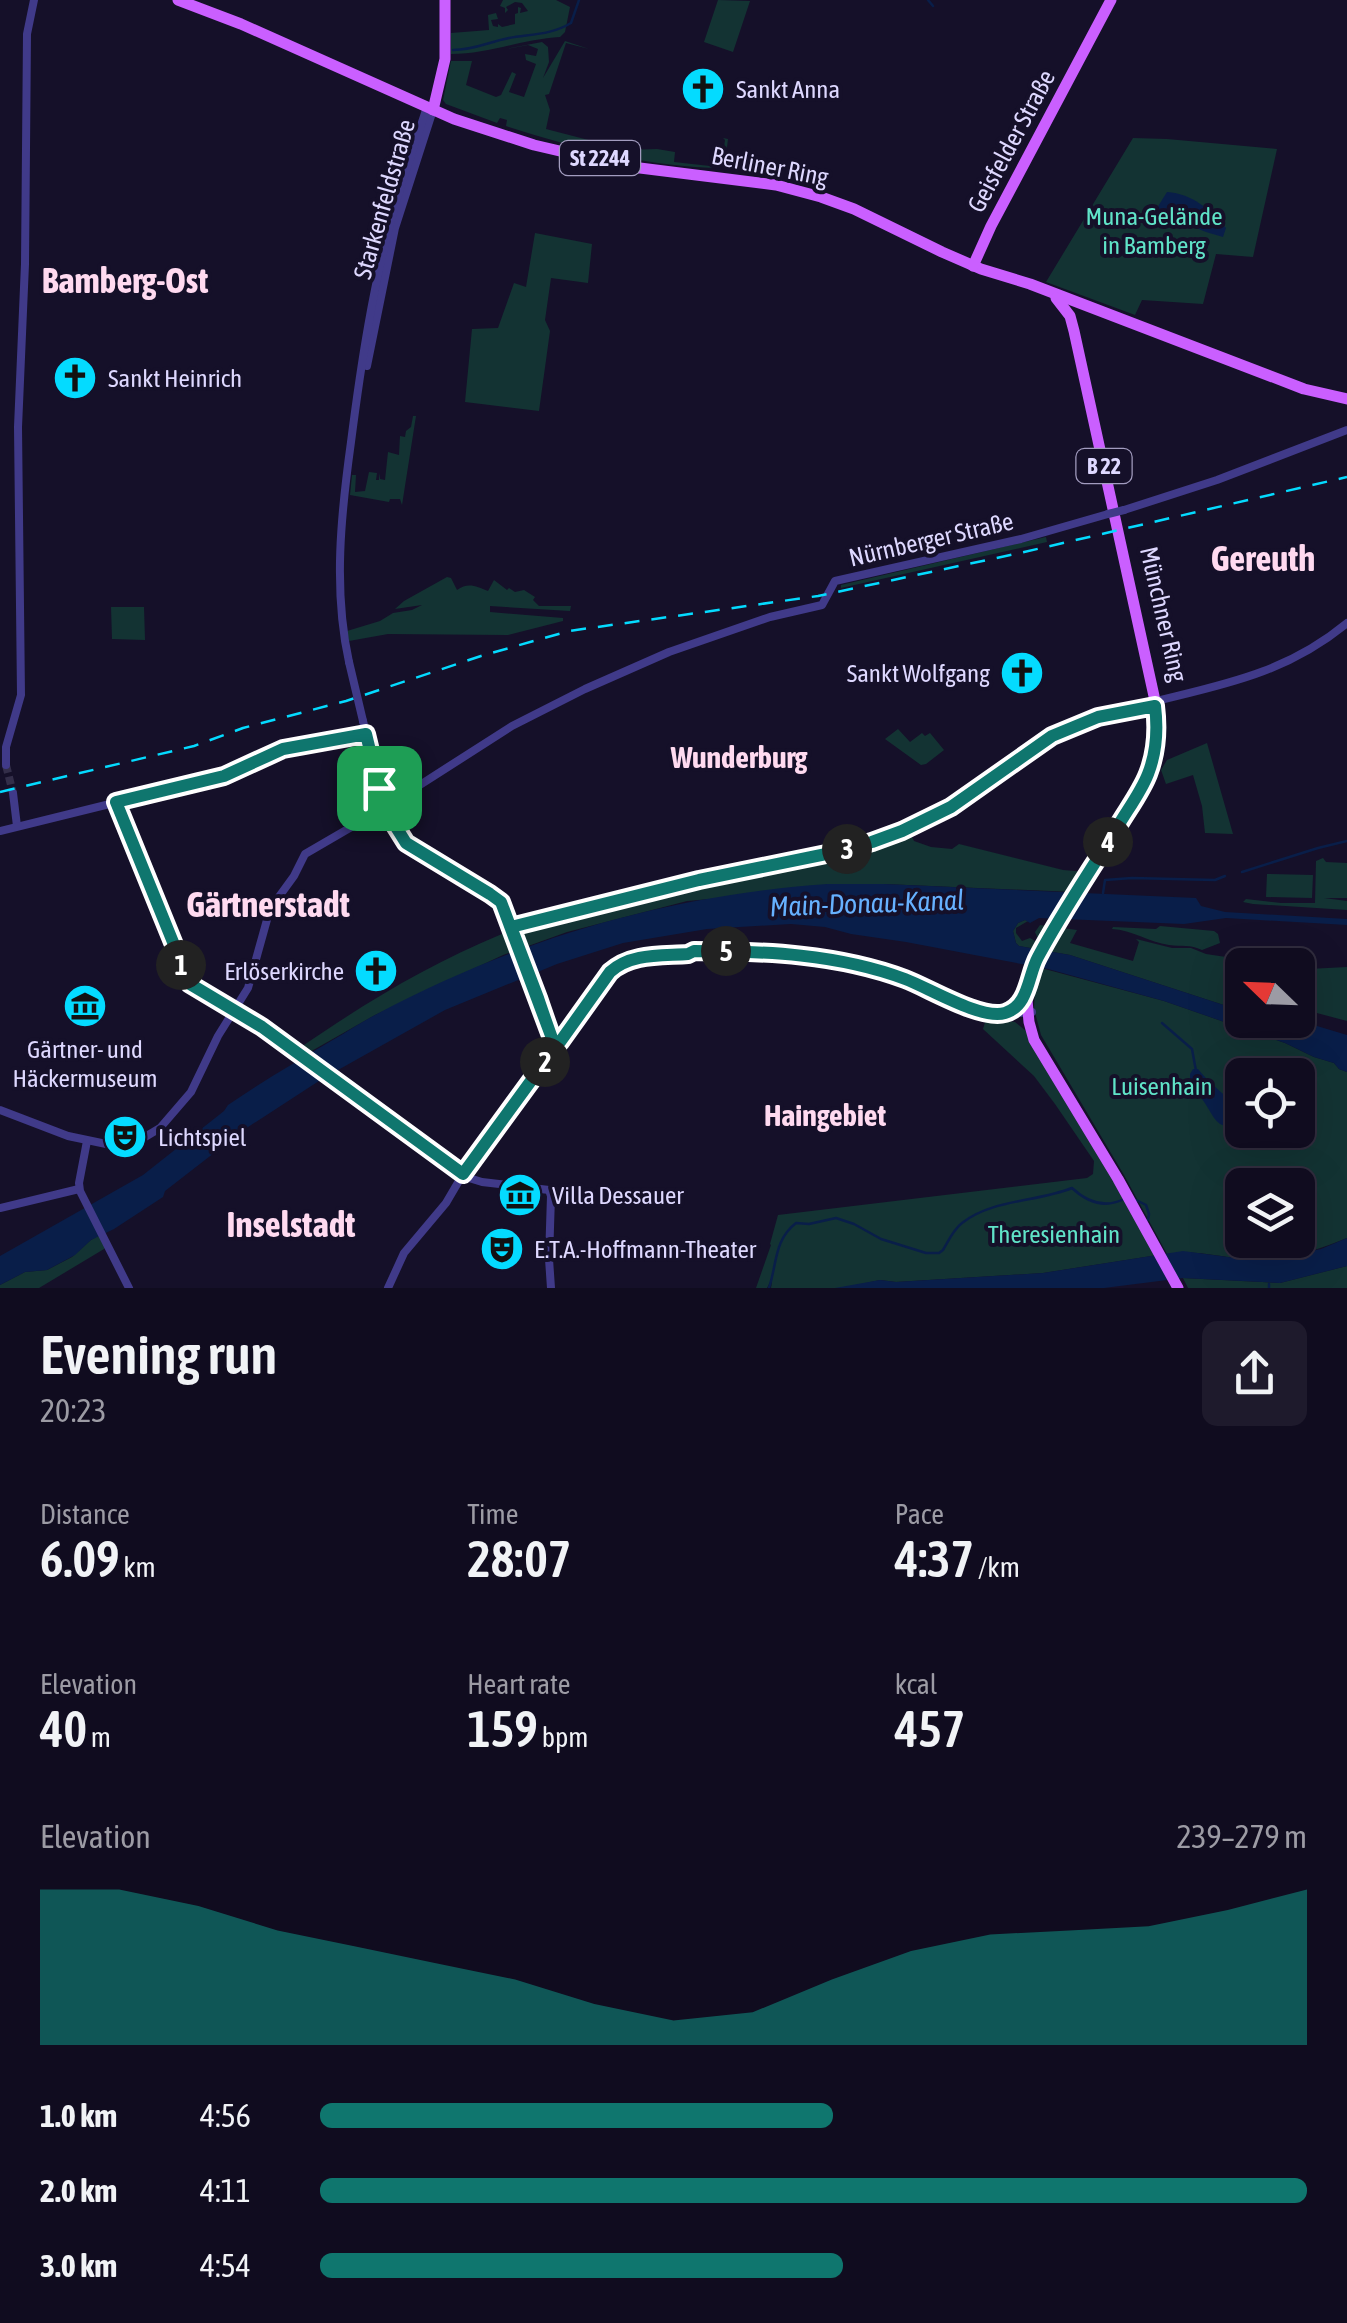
<!DOCTYPE html>
<html lang="en">
<head>
<meta charset="utf-8">
<style>
  body { margin:0; font-family:"Asap Condensed",sans-serif; background:#1e1a2c; color:#f1f3f6; height:100vh; display:flex; flex-direction:column; font-size:38px; white-space:nowrap }
  * { box-sizing:border-box; margin:0 }
  p { font-size:32px; color:#9c9ba4 }
  .icon { flex:none; width:55px; height:55px; fill:none; stroke:currentColor; stroke-width:2; stroke-linecap:round; stroke-linejoin:round }
  .map { position:relative; height:1288px; overflow:hidden }
  .panel { display:flex; flex-direction:column; background:#100c1f; flex:1 }
  .panel>* { flex:none }
  .needle { width:65px; rotate:293deg }
  .tools { position:absolute; left:1225px; top:948px; display:grid; gap:20px }
  .tools a { display:grid; place-items:center; width:90px; height:90px; border-radius:15px; background:#100c1f; box-shadow:0 10px 40px #0002,0 0 0 2px #302c3d; font-size:50px }
  .pin { position:absolute; display:grid; place-items:center; width:85px; height:85px; color:#fff; margin:-42px; border-radius:20px; box-shadow:0 5px 15px #0006 }
  .km { position:absolute; width:50px; height:50px; margin:-25px; border-radius:50%; background:#222; color:#fff; font-size:28px; line-height:50px; text-align:center }
  .round { display:grid; place-items:center; flex:none; width:105px; height:105px; border-radius:15px; background:#1e1a2c }
  .head { display:flex; align-items:center; justify-content:space-between; height:170px; padding:0 40px }
  h1 { font-size:55px; font-weight:600; line-height:75px }
  .figures { display:grid; grid-template-columns:repeat(3,1fr); gap:15px; height:170px; padding:10px 40px }
  .figures div { display:grid; align-content:center }
  .figures b { font-size:50px; font-weight:600 }
  .figures small { font-size:28px; font-weight:400 }
  .figures p { font-size:28px }
  .chart { height:280px; padding:20px 40px }
  .chart p { display:flex; justify-content:space-between }
  .chart svg { width:100%; height:180px; margin-top:10px; fill:#0f766e; opacity:.7 }
  ul { padding:0 40px; list-style:none; font-size:32px }
  li { display:grid; grid-template-columns:160px 120px 1fr; align-items:center; height:75px }
  li i { height:25px; border-radius:12px; background:#0f766e }
  .map>svg:first-child { display:block }
  .green { fill:#133333; fill-rule:evenodd }
  .water { fill:#091e49 }
  .lines { fill:none; stroke-linecap:round; stroke-linejoin:round }
  .stream { stroke:#091e49; stroke-width:2.5 }
  .minor-tunnel { stroke:#332e49; stroke-width:8; stroke-dasharray:8 4; stroke-linecap:butt }
  .minor { stroke:#403a89; stroke-width:8 }
  .major { stroke:#ca5fff; stroke-width:11 }
  .rail { stroke:#04dbff; stroke-width:2.5; stroke-dasharray:15 12; stroke-linecap:butt }
  .minor-bridge { stroke:#403a89; stroke-width:8 }
  .route-casing { stroke:#fff; stroke-width:20 }
  .route { stroke:#0f766e; stroke-width:12 }
  .labels { text-anchor:middle; stroke-width:8; stroke-linejoin:round; paint-order:stroke }
  .shield { fill:#151029; stroke:#a29cbf; stroke-width:2.5 }
  .shield-label { font-size:22px; font-weight:bold; fill:#ded8ff }
  .poi-label { font-size:25px; fill:#ded8ff; stroke:#151029; text-anchor:start }
  .street-label { font-size:25px; fill:#ded8ff; stroke:#151029 }
  .park-label { font-size:25px; fill:#60e3c8; stroke:#151029 }
  .water-label { font-size:28px; font-style:italic; fill:#66b1ff; stroke:#151029 }
  .quarter-label { font-size:30px; font-weight:bold; fill:#ffdaf0; stroke:#151029 }
  .district-label { font-size:35px; font-weight:bold; fill:#ffdaf0; stroke:#151029 }
</style>
</head>
<body>
<div class="map">
<svg width="1347" height="1288" viewBox="0 0 1347 1288">
  <rect width="100%" height="100%" fill="#151029"/>
  <g class="green">
    <path d="M503,0h53l14,7 -5,25 -5,5c-37,2 -72,17 -109,17v-21l38,-3 -1,-15 8,-2 2,6 -7,1 2,6 5,1v-3l4,3 13,-3v-10l3,-1v-6l3,1 -1,5 8,-2 -6,-8 -7,-1 -9,5 2,3 -3,3v-5l-5,-2z"/>
    <polygon points="718,0 750,1 733,52 704,42"/>
    <path d="M565,41l24,8 -23,-6 -17,51 -4,1 5,15 -4,19 81,21 30,-1 18,3 -1,10 45,5 3,-3 3,-24 -2,-2 5,1 -3,24 -3,5c-72,-1 -148,-20 -216,-42l1,-6 -7,-2 -3,5 -51,-19 -3,-4 8,-39h21l-6,24 30,12 5,-2 11,-23 4,2 -7,18 15,5 12,-33 -10,-4 -1,-6 11,2 2,-7 -10,-4 -43,8 57,-11 6,5 1,15 -6,16z"/>
    <polygon points="1133,138 1167,139 1277,149 1253,257 1216,254 1203,304 1142,300 1135,315 1046,282"/>
    <polygon points="535,233 592,244 588,283 551,278 545,320 550,331 539,411 465,402 472,329 498,328 514,283 526,287"/>
    <polygon points="413,416 416,416 402,505 400,499 390,499 389,502 350,495 352,475 356,475 355,492 365,491 369,472 377,473 376,480 379,480 379,473 380,479 385,480 388,452 399,455 400,436 405,437 406,431 411,427"/>
    <polygon points="1046,537 1047,542 841,588 841,585"/>
    <path d="M447,577l4,1 6,12c11,-8 19,-4 31,1l6,-11 13,10 2,-2 6,4 9,-2 11,7 -2,3 6,6h32l-1,5 -80,-5v6l73,6v3l-55,14 -120,-1 -39,7 -2,-10 33,-10 13,-8 19,-3 10,-5 -27,4 9,-8z"/>
    <polygon points="111,607 144,607 145,640 112,639"/>
    <polygon points="898,729 910,742 922,733 925,736 930,733 944,750 926,764 921,765 885,739"/>
    <polygon points="1207,743 1233,834 1205,833 1202,806 1193,775 1166,784 1161,770 1167,760"/>
    <path d="M910,833l4,8 17,6 21,2 7,-5 104,26 23,2 -12,20 -190,-8 -197,17 -120,31 -64,23 -128,60 -67,38 -7,-6c66,-45 126,-82 201,-113l8,2 7,-2 4,-6 40,-12 200,-47 80,-12z"/>
    <polygon points="1323,858 1326,862 1347,863 1347,898 1324,898 1347,901 1347,910 1253,904 1243,902 1246,899 1281,903 1315,903 1316,861"/>
    <polygon points="1267,874 1313,875 1312,898 1266,897"/>
    <polygon points="1025,920 1028,921 1016,928 1016,933 1022,941 1030,938 1035,941 1038,939 1035,932 1040,925 1077,930 1070,943 1133,961 1139,942 1136,939 1172,948 1191,948 1206,954 1226,957 1242,969 1242,1011 1070,955 1019,946 1016,943 1013,931 1018,923"/>
    <path d="M1160,926l54,5 4,3 2,9 -18,7c-12,-6 -20,-3 -33,-5 -20,-3 -37,-15 -57,-16l1,-2 43,2z"/>
    <polygon points="1347,967 1347,1021 1298,1008 1298,972 1307,972 1308,969"/>
    <path d="M1041,968l123,33 121,42 29,14 20,6 5,6 8,3v166c-30,12 -67,25 -101,21 -27,-2 -51,-10 -79,-5l-43,-79 -83,-140 -7,-26 1,-22zM1242,1075h56v55h-56zM1242,1185h56v55h-56z"/>
    <polygon points="986,1019 1015,1022 1026,1031 1158,1255 1043,1273 896,1282 880,1280 842,1288 771,1288 772,1282 770,1282 767,1288 756,1288 771,1245 770,1244 778,1215 1087,1178 1093,1174 1094,1161 1055,1104 1034,1076 983,1029"/>
    <polygon points="101,1234 107,1245 104,1249 39,1288 0,1288 0,1285 25,1272 47,1270 72,1257 91,1240"/>
    <polygon points="1347,1266 1347,1288 1188,1288 1183,1278 1280,1283"/>
  </g>
  <g class="water">
    <path d="M1167,192c26,2 42,17 59,36l-3,9 -17,-5 -47,-19 -2,-5z"/>
    <path d="M827,884h57l312,14 5,8 24,6 122,7v6l-121,-7 -42,6 -145,-6 -9,5 -5,-3 -7,3 -5,8 3,12 3,3 51,9 172,56v9h30l45,6 30,9v37l-8,-3 -5,-6 -20,-6 -29,-14 -121,-42 -116,-32 -142,-27 -55,-8 -26,-7 -34,-3 -84,5 -84,14 -66,21 -112,46 -123,69 -77,50 -80,62 -2,6 -49,32 -23,11 -16,15 -28,15 -22,2 -25,13v-29l143,-81 81,-64 4,-6c33,-23 68,-43 103,-64 16,-9 30,-19 46,-27 144,-76 288,-118 450,-130z"/>
    <path d="M1193,1069h5c11,14 30,29 44,41v16c-28,4 -26,-8 -40,-27 -3,-5 -8,-8 -12,-12v-13z"/>
    <polygon points="1347,1238 1347,1266 1280,1283 1183,1278 1104,1288 835,1288 880,1280 896,1282 1043,1273 1183,1251 1250,1260 1292,1255 1321,1249"/>
  </g>
  <g class="lines">
    <g class="stream">
      <polyline points="928,0 933,6"/>
      <path d="M453,50c22,0 35,-8 56,-12 23,-4 42,-3 62,-15l8,-23"/>
      <polyline points="1242,872 1318,848 1347,841"/>
      <polyline points="1103,893 1105,880 1132,878 1215,880 1225,876"/>
      <polyline points="1162,1023 1192,1049 1196,1071"/>
      <polyline points="1132,1198 1146,1205 1149,1214 1148,1220"/>
      <path d="M769,1288c8,-24 5,-48 27,-65l13,1 27,-6 18,6 27,15 45,14h13l4,-3c6,-10 10,-20 19,-27 30,-24 76,-21 110,-35 15,14 32,21 52,11"/>
      <polyline points="1269,1288 1269,1284"/>
    </g>
    <polyline class="minor-tunnel" points="6,765 13,793"/>
    <g class="minor">
      <polyline points="367,366 395,228 433,110"/>
      <polyline points="1124,510 1217,480 1347,430"/>
      <path d="M349,662c-16,-72 -8,-148 2,-220 10,-78 22,-157 43,-233 10,-34 22,-68 33,-102"/>
      <polyline points="363,721 386,811 406,843 499,901 553,1041"/>
      <polyline points="6,765 6,747 21,695 18,427 25,264 27,34 34,0"/>
      <polyline points="13,793 17,826"/>
      <polyline points="116,802 189,983 262,1027 469,1178 482,1182 549,1190 551,1196 549,1259 551,1288"/>
      <polyline points="0,831 219,777 283,749 366,734"/>
      <path d="M511,927c84,-26 171,-44 257,-63 37,-8 75,-11 111,-24 28,-11 56,-23 81,-39 43,-28 79,-63 128,-80 92,-33 178,-31 259,-98"/>
      <circle cx="556" cy="1046" r="6"/>
      <polyline points="559,1041 615,962 634,955 684,950 760,952 828,960 903,979 983,1011 1004,1014 1032,1012"/>
      <polyline points="0,1110 68,1136 111,1145 135,1143 160,1128 191,1092 218,1036 248,988 270,909 294,876 305,854 384,808 512,726 585,689 669,652 770,617 822,605 835,581 1021,539 1108,514"/>
      <polyline points="87,1141 79,1183 80,1191 129,1288"/>
      <polyline points="0,1208 79,1189"/>
      <polyline points="388,1288 404,1253 446,1203 463,1174 552,1051"/>
    </g>
    <g class="major">
      <polyline points="178,0 241,24 454,119 534,145 624,166 776,185 821,197 854,209 942,252 981,269 1030,284 1304,389 1347,399"/>
      <polyline points="433,110 445,59 445,0"/>
      <polyline points="973,266 991,226 1111,0"/>
      <path d="M1056,298l14,18 4,15 80,365c4,32 3,59 -11,88l-108,180 -7,19 -1,17 2,22 5,18 84,139 60,109"/>
    </g>
    <polyline class="rail" points="0,792 194,746 243,728 346,701 481,656 569,631 818,596 1020,553 1347,477"/>
    <g class="minor-bridge">
      <polyline points="1108,514 1124,510"/>
      <polyline points="349,662 363,721"/>
    </g>
  </g>
  <g class="lines">
    <g class="route-casing">
      <path id="route" d="M379,788l-13,-54 -83,15 -59,27 -108,26 74,182 72,43 201,147 89,-122 -3,-5 4,-6c-5,-14 -10,-28 -15,-43l-27,-71 188,-47 137,-28 36,-10 30,-11 49,-24 101,-71 46,-19 57,-11c3,24 2,45 -7,68 -7,18 -20,35 -30,52 -27,44 -56,86 -80,131 -10,18 -9,49 -33,56 -24,7 -76,-25 -100,-34 -67,-25 -140,-28 -211,-28l-6,3c-27,2 -57,-1 -78,18l-50,70 -7,-1 -52,-139 -11,-8 -84,-51 -20,-32 -7,-23"/>
    </g>
    <use href="#route" class="route"/>
  </g>
  <defs>
    <g id="church-disc" transform="scale(2.25)"><circle r="9.5" fill="#04dbff" stroke="#151029"/><path d="M-1.2-6h2.4v3.5h3.3v2.4h-3.3V6h-2.4V-.1h-3.3v-2.4h3.3Z" fill="#111"/></g>
    <g id="museum-disc" transform="scale(2.25)"><circle r="9.5" fill="#04dbff" stroke="#151029"/><path d="M0-6L6-3V-2H-6V-3ZM-5-1h2V3h-2ZM-1-1h2V3h-2ZM3-1h2V3H3ZM-6 4H6V6H-6Z" fill="#111"/></g>
    <g id="theatre-disc" transform="scale(2.25)"><circle r="9.5" fill="#04dbff" stroke="#151029"/><path d="M-5-5.5Q0-4 5-5.5V0Q5 5 0 6Q-5 5-5 0ZM-3.3-2.5H-1v1.5H-3.3ZM1-2.5H3.3v1.5H1ZM-2.8 1Q0 5.5 2.8 1Z" fill="#111"/></g>
  </defs>
  <g fill-rule="evenodd">
    <use href="#church-disc" x="703" y="89"/>
    <use href="#church-disc" x="75" y="378"/>
    <use href="#church-disc" x="1022" y="673"/>
    <use href="#church-disc" x="376" y="971"/>
    <use href="#museum-disc" x="85" y="1006"/>
    <use href="#theatre-disc" x="125" y="1137"/>
    <use href="#museum-disc" x="520" y="1195"/>
    <use href="#theatre-disc" x="502" y="1249"/>
  </g>
  <g class="labels">
    <g class="shield">
      <rect x="560" y="141" width="80" height="34" rx="8"/>
      <rect x="1076.5" y="449" width="55" height="34" rx="8"/>
    </g>
    <g class="shield-label">
      <text x="600" y="166">St 2244</text>
      <text x="1104" y="474">B 22</text>
    </g>
    <g class="poi-label">
      <text x="736" y="98">Sankt Anna</text>
      <text x="108" y="387">Sankt Heinrich</text>
      <text x="990" y="682" text-anchor="end">Sankt Wolfgang</text>
      <text x="344" y="980" text-anchor="end">Erlöserkirche</text>
      <text x="85" y="1058" text-anchor="middle">Gärtner- und<tspan x="85" dy="29">Häckermuseum</tspan></text>
      <text x="158" y="1146">Lichtspiel</text>
      <text x="552" y="1204">Villa Dessauer</text>
      <text x="534" y="1258">E.T.A.-Hoffmann-Theater</text>
    </g>
    <g class="street-label">
      <text transform="translate(1011 141) rotate(-62)" y="9">Geisfelder Straße</text>
      <text transform="translate(770 166) rotate(11)" y="9">Berliner Ring</text>
      <text transform="translate(384 199) rotate(-74)" y="9">Starkenfeldstraße</text>
      <text transform="translate(931 539) rotate(-13)" y="9">Nürnberger Straße</text>
      <text transform="translate(1164 614) rotate(77)" y="9">Münchner Ring</text>
    </g>
    <g class="park-label">
      <text x="1154" y="225">Muna-Gelände<tspan x="1154" dy="29">in Bamberg</tspan></text>
      <text x="1162" y="1095">Luisenhain</text>
      <text x="1054" y="1243">Theresienhain</text>
    </g>
    <g class="water-label">
      <text transform="translate(867 903) rotate(-2)" y="10">Main-Donau-Kanal</text>
    </g>
    <g class="quarter-label">
      <text x="739" y="768">Wunderburg</text>
      <text x="825" y="1126">Haingebiet</text>
    </g>
    <g class="district-label">
      <text x="125" y="293">Bamberg-Ost</text>
      <text x="1263" y="571">Gereuth</text>
      <text x="268" y="917">Gärtnerstadt</text>
      <text x="291" y="1237">Inselstadt</text>
    </g>
  </g>
</svg>
<div class="tools">
<a><svg class="needle" viewBox="-14 -14 28 28"><path d="M0-13l5 13h-10z" fill="#e53935"/><path d="M0 13l5-13h-10z" fill="#9c9ba4"/></svg></a>
<a><svg class="icon" aria-label="locate" viewBox="0 0 24 24"><circle cx="12" cy="12" r="6"/><path d="M12 2v4M12 18v4M2 12h4M18 12h4"/></svg></a>
<a><svg class="icon" aria-label="layers" viewBox="0 0 24 24"><path d="M12 4l9 5-9 5-9-5zM3 14l9 5 9-5"/></svg></a>
</div>
<div class="pin" style="left:379px;top:788px;background:#1e9e55"><svg class="icon" aria-label="arrive" viewBox="0 0 24 24"><path d="M6 21V4h12l-3 4 3 4H6"/></svg></div>
<b class="km" style="left:181px;top:965px">1</b>
<b class="km" style="left:545px;top:1062px">2</b>
<b class="km" style="left:847px;top:849px">3</b>
<b class="km" style="left:1108px;top:842px">4</b>
<b class="km" style="left:726px;top:951px">5</b>
</div>
<section class="panel">
<div class="head"><div><h1>Evening run</h1><p>20:23</p></div><a class="round"><svg class="icon" aria-label="share" viewBox="0 0 24 24"><path d="M12 15V3M7 8l5-5 5 5M5 13v7h14v-7"/></svg></a></div>
<div class="figures">
<div><p>Distance</p><b>6.09<small> km</small></b></div>
<div><p>Time</p><b>28:07</b></div>
<div><p>Pace</p><b>4:37<small> /km</small></b></div>
</div>
<div class="figures">
<div><p>Elevation</p><b>40<small> m</small></b></div>
<div><p>Heart rate</p><b>159<small> bpm</small></b></div>
<div><p>kcal</p><b>457</b></div>
</div>
<div class="chart"><p><span>Elevation</span>239–279 m</p>
<svg viewBox="0 0 160 44" preserveAspectRatio="none"><path d="M0 44V6L10 6L20 10L30 16L40 20L50 24L60 28L70 34L80 38L90 36L100 28L110 21L120 17L130 16L140 15L150 11L160 6V44z"/></svg>
</div>
<ul>
<li><b>1.0 km</b>4:56<i style="width:52%"></i></li>
<li><b>2.0 km</b>4:11<i style="width:100%"></i></li>
<li><b>3.0 km</b>4:54<i style="width:53%"></i></li>
</ul>
</section>
</body>
</html>
